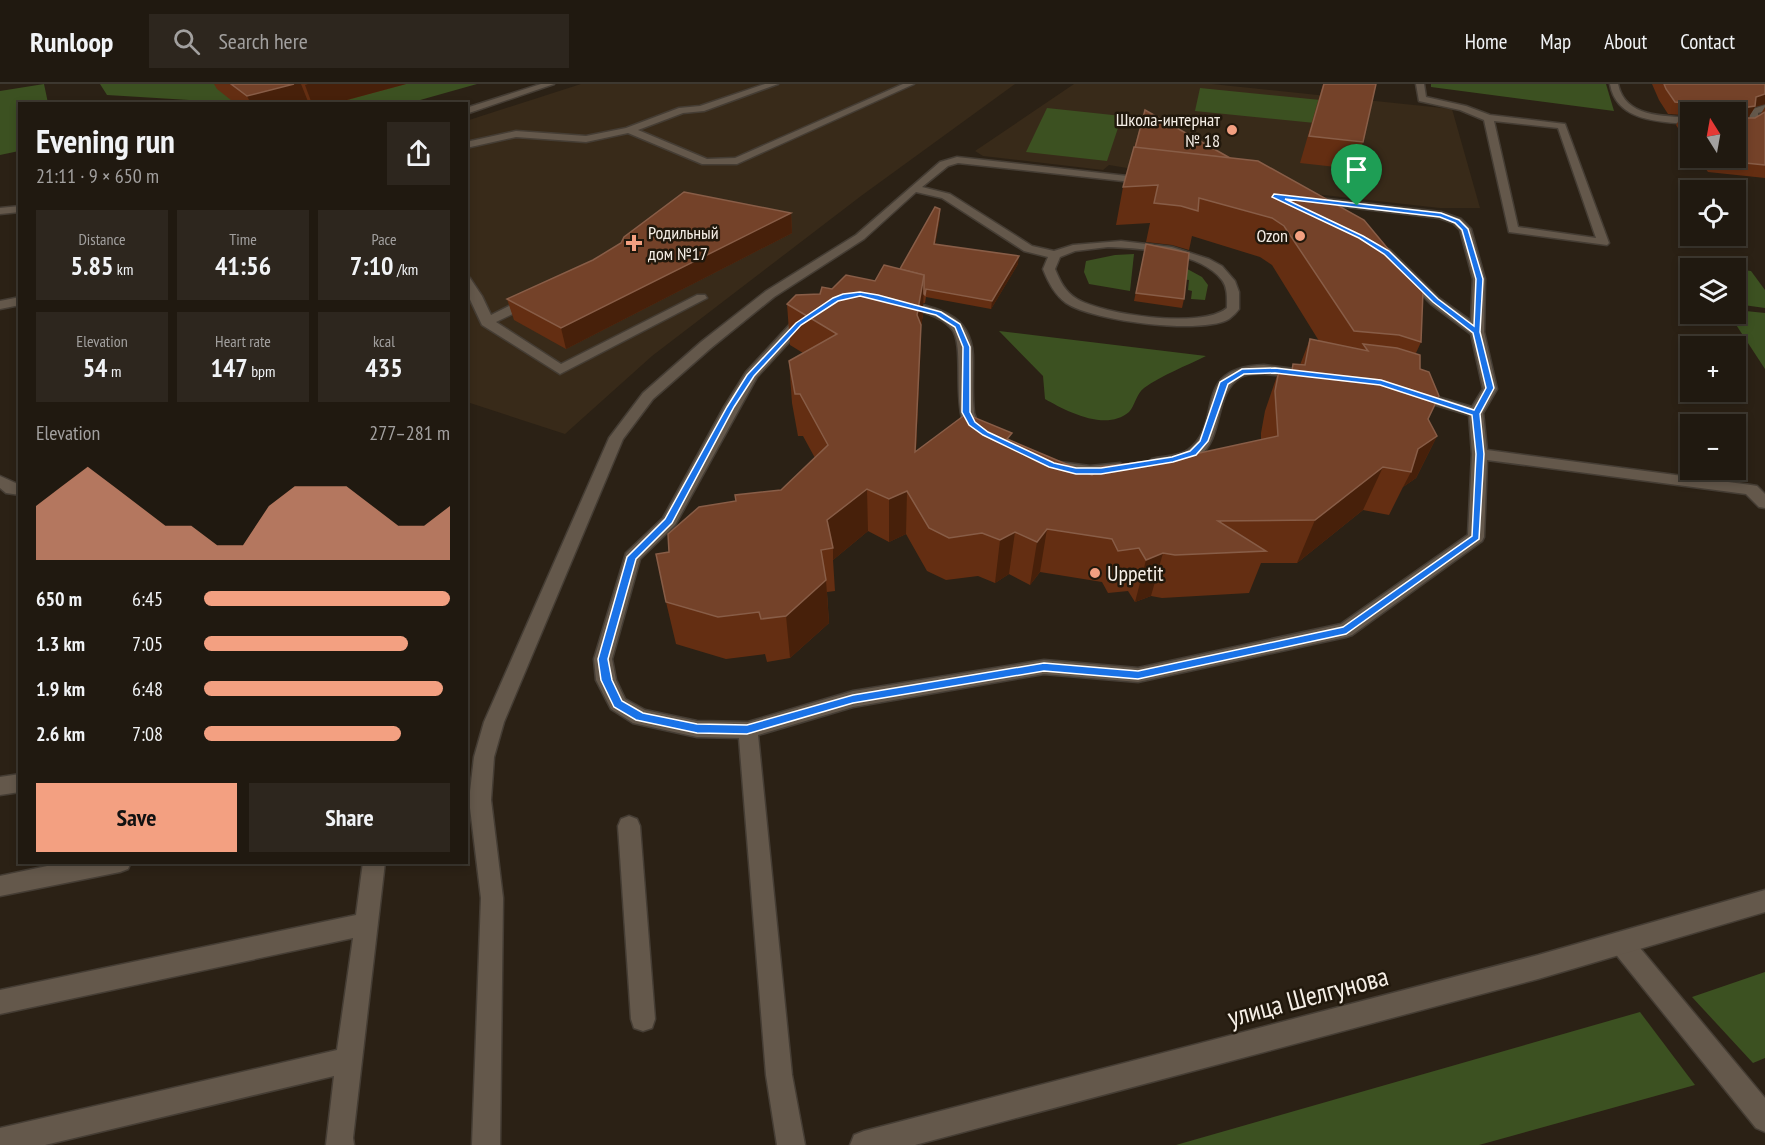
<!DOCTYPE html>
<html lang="en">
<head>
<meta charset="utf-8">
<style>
  body { margin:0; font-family:"PT Sans Narrow",sans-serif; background:#2d261e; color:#f1f3f6; height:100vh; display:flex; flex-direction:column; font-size:22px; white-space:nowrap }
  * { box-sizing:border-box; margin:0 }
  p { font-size:20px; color:#a2a09f }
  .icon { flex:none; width:33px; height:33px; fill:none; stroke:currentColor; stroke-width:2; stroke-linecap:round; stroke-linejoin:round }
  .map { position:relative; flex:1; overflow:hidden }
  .sheet { position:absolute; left:18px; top:18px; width:450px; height:762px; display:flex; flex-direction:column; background:#201910; border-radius:0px; box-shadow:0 3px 9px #0003,0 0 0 2px #3d3830 }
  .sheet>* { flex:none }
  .needle { width:39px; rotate:349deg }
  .buttons { position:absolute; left:1680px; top:18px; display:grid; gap:12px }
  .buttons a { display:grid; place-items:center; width:66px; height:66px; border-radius:0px; background:#201910; box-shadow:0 3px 9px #0003,0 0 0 2px #3d3830; font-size:30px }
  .pin { position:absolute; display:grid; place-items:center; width:51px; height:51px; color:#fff; margin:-62px -26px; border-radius:50% 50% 50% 0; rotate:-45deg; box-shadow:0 0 6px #0007 }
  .pin .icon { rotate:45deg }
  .round { display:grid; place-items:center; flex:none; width:63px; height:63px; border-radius:0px; background:#2d261e }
  .head { display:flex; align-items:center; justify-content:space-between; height:102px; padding:0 18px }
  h1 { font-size:33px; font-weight:800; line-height:45px }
  .metrics { display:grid; grid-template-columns:repeat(3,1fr); gap:9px; height:102px; padding:6px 18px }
  .metrics div { display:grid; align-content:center; border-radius:0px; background:#2d261e; text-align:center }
  .metrics b { font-size:26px; font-weight:800 }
  .metrics small { font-size:16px; font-weight:400 }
  .metrics p { font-size:16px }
  .chart { height:168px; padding:12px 18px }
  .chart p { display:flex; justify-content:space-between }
  .chart svg { width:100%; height:108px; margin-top:6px; fill:#f3a081; opacity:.7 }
  .button { display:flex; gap:12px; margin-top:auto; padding:12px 18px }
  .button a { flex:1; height:69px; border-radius:0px; background:#f3a081; color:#111; font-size:24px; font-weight:800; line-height:69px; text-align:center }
  .button a+a { background:#2d261e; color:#f1f3f6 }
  ul { padding:0 18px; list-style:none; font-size:20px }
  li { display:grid; grid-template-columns:96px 72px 1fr; align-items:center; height:45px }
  li i { height:15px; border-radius:8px; background:#f3a081 }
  header { display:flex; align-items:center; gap:36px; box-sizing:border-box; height:84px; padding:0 30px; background:#201910; border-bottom:2px solid #3d3830 }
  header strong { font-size:28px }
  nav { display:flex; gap:33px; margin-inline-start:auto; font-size:21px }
  .search { width:420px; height:54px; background:#2d261e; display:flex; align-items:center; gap:15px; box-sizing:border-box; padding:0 21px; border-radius:0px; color:#a2a09f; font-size:22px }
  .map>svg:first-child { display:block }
  .built { fill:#382a19 }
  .green { fill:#3c5121 }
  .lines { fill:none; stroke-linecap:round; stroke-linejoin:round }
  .lane-casing { stroke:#453d34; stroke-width:3 }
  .street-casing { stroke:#453d34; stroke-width:3 }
  .lane { fill:#64584b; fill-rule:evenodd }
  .street { fill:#64584b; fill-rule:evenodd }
  .wall { fill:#642e12 }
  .shaded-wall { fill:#47200a }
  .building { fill:#744229; stroke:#885d47; stroke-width:1.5 }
  .route { fill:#1a73e8; stroke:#fff; stroke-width:1.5; fill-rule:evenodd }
  .poi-dot { fill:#f3a081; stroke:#21180c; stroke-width:2 }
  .labels { text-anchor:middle; stroke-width:5; stroke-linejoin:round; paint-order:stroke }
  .far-poi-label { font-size:18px; fill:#f6efe7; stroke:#21180c; text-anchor:end }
  .poi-label { font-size:22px; fill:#f6efe7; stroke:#21180c; text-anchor:start }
  .near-street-label { font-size:27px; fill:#f6efe7; stroke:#21180c }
</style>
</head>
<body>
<header>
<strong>Runloop</strong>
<div class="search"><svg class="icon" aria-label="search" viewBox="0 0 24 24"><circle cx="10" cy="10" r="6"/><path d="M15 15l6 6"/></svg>Search here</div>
<nav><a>Home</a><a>Map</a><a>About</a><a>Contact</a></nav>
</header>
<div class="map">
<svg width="1765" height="1061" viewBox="0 0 1765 1061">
  <rect width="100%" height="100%" fill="#2b2115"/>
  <g class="built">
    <polygon points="581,0 1015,0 861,112 652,272 565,350 467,318 466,37"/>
    <polygon points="1074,0 1212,0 1452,25 1480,124 1440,124 1135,90 1127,84 1109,81 1103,86 983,72 975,67"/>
  </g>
  <g class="green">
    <polygon points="44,0 48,19 20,20 19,67 0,71 0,7"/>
    <polygon points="100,0 477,0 406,20 196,19 189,16 107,11"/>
    <polygon points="1431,0 1606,0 1614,27 1431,3"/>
    <polygon points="1200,4 1361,20 1365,44 1195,27"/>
    <polygon points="1047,24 1122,32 1107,77 1026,68"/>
    <polygon points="1134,170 1130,207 1089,200 1084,188 1086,177 1115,171"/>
    <polygon points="1180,181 1202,193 1208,201 1205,216 1191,215 1192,207 1188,206 1189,196 1153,192"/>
    <polygon points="1736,185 1751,187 1765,206 1765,224 1736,220"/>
    <polygon points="1736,226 1765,229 1765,285 1729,230 1736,230"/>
    <path d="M999,247l207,25c-20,10 -44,19 -62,32 -8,6 -9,18 -15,24 -23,20 -63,-1 -84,-13l-2,-23z"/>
    <polygon points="1765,888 1765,974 1753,979 1692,913"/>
    <polygon points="1640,928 1695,1001 1479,1061 1176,1061"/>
  </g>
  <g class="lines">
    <g class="lane-casing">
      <g id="lane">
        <polygon points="765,0 778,0 704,27 683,29 638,46 707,75 735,74 903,0 914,0 737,80 702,80 628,49 586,58 516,53 466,64 466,58 516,47 586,52 626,44 679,24 700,22"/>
        <path d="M1416,0h8l2,13 40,9 24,9 75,9 44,119 -2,2 -98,-13 -25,-112 -24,-10 -41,-9zM1494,37l64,7 38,110 -78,-11z"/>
        <path d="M1610,0h8c7,34 45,31 72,34v6c-31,-2 -74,-3 -80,-40z"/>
        <polygon points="1765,21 1765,27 1758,29 1758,39 1747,44 1736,44 1736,38 1750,36 1750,26"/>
        <path d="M957,73l197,22 1,2 -5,3 -192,-21 -10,3 -26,21 28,7 82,52 22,5 19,-6 48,-4 51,6 37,12 13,7 13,15 4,11v17c-2,3 -6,7 -10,10 -27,16 -137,2 -163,-16 -11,-8 -18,-21 -23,-34l5,-12 -24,-6 -82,-53 -26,-6 -52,47 -90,58 -63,51 -58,51 -30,40 -119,283 -10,35 -3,43 12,98 -3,247h-28l9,-247 -12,-98 5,-43 10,-35 125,-284 34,-45 58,-51 65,-51 90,-56 84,-73zM1108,163c33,1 93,5 114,33 6,8 5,19 5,28 -24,21 -123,7 -150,-9 -12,-7 -17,-18 -22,-30l5,-12 15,-6z"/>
        <polygon points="1309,113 1441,128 1461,135 1471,145 1485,195 1484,248 1497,305 1483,329 1487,366 1751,401 1757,402 1765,410 1765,424 1759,423 1746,410 1487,376 1484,453 1482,457 1352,551 1346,553 1138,598 1044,590 853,623 758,651 792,991 805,1061 777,1061 766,991 739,654 697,653 633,639 611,625 596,596 594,575 626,469 663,434 724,323 746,288 793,237 808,230 814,234 803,243 757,293 675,441 640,475 612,575 616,596 625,615 645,626 697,637 748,638 853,607 1044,576 1138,584 1341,540 1468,451 1472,370 1469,331 1409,313 1407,310 1414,306 1472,323 1483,305 1471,250 1431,220 1380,168 1386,164 1390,166 1439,214 1471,237 1473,195 1460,146 1453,139 1439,134 1305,118 1305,114"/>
        <polygon points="466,193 470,194 482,212 491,231 529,212 537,212 539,215 537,218 496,238 561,280 697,211 705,211 707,214 560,290 482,241 466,207"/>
        <polygon points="20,213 20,221 0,225 0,217"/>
        <path d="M900,215c38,10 74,14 73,63 0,17 -1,34 1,51l3,8 12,10 -2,3c-46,12 -17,-87 -36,-106 -13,-15 -37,-18 -55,-22l-2,-3 2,-3z"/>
        <path d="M1264,281l38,5 7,4c-10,10 -49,-7 -68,3 -28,16 -16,61 -43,80 -11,7 -28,8 -41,10l-5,-2 -3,-3 3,-3c11,-3 26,-2 36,-9 37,-26 1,-83 76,-85z"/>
        <path d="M1059,378l31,4 30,-3 8,5 -3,3c-23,7 -48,6 -71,-1l-3,-3z"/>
        <polygon points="0,392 20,401 20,411 6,409 0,404"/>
        <polygon points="20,690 20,708 0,711 0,693"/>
        <polygon points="629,732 637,735 640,742 655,935 652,944 643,947 634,944 631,935 618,742 621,735"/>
        <polygon points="66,778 131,778 128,785 120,788 0,812 0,792"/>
        <polygon points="363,778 385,778 353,1054 354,1061 326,1061 334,992 45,1061 0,1061 0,1044 337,966 353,854 0,930 0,906 356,831"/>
        <polygon points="1622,849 1630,852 1765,1014 1765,1048 1756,1044 1614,868 1610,860 1614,852"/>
      </g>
    </g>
    <g class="street-casing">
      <g id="street">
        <polygon points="541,0 554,0 466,30 466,24"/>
        <polygon points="20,122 20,128 0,130 0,124"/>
        <polygon points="1765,806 1765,828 1538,895 915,1061 850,1061 854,1051 864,1047 1538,871"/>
      </g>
    </g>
    <use href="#lane" class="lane"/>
    <use href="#street" class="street"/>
  </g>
  <g class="wall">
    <polygon points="214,0 406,0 332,20 236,20 217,5"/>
    <polygon points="1323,0 1363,58 1354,85 1300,79"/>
    <polygon points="1652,0 1765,0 1765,20 1755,23 1748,34 1755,34 1760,31 1765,23 1765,94 1708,88 1698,74 1736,74 1736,28 1690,28 1690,63 1676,41 1682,31 1668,30 1659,16"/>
    <polygon points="1145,26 1421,258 1416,269 1420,285 1428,335 1437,352 1416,394 1403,403 1389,431 1363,426 1297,479 1261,479 1249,509 1162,514 1151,512 1135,518 1128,507 1108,509 1102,498 1040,488 1030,501 1009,490 995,499 978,492 946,496 927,487 906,450 889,458 868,447 833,476 835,507 827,508 829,539 790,574 767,578 765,570 726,575 676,560 666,518 669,468 736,417 781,406 815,374 803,352 798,352 792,319 789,277 803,269 790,261 787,220 820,210 832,205 875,197 900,185 940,125 940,133 935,160 1018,180 991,225 926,213 925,219 923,219 923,231 921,241 916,367 1011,357 1092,391 1181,373 1261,356 1261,349 1265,327 1279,286 1291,287 1293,280 1300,281 1310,255 1319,257 1272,181 1260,173 1192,152 1189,166 1172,161 1146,158 1150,139 1116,141 1123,103"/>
    <polygon points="791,129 792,149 566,265 514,236 507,215"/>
    <polygon points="1146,160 1184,215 1182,224 1134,217"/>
  </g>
  <g class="shaded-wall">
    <polygon points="294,0 301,0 309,20 251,20 247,12"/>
    <polygon points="308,0 406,0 332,20 312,20 305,1"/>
    <polygon points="1765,10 1765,20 1755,23 1748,34 1736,36 1742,24 1756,13"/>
    <polygon points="940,125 940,133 934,168 934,160"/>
    <polygon points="791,129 792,149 566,265 561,244"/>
    <polygon points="1019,172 1018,180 991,225 992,217"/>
    <polygon points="924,191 923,231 916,271 917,231"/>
    <polygon points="921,241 920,282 914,410 915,368"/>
    <polygon points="1437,352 1416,394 1403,403 1411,388 1418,365"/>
    <polygon points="1383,383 1363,426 1297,479 1315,436"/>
    <polygon points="867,405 868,447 833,476 833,464 827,436"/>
    <polygon points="907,407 906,450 889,458 889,415"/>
    <polygon points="1047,445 1040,488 1030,501 1037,458"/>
    <polygon points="1015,448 1009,490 995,499 1000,456"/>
    <polygon points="1163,469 1151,512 1135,518 1146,476"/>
    <polygon points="826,496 829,539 790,574 786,532"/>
  </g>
  <g class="building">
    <polygon points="231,0 294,0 247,12"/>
    <polygon points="1324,0 1376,0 1363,58 1309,52"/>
    <polygon points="1664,0 1765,0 1765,10 1756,13 1755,22 1742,24 1741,32 1744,34 1755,34 1765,28 1765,81 1716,76 1714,74 1736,74 1736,28 1699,28 1699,20 1675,18 1666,5"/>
    <polygon points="1145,26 1230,74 1135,64"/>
    <polygon points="1683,29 1690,29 1690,40"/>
    <polygon points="1134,63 1258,77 1364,136 1423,207 1421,258 1399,251 1354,247 1284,142 1272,134 1199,114 1198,127 1181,122 1154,119 1158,101 1123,103"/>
    <polygon points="684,108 791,129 561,244 507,215 593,176 621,159 624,153"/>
    <polygon points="935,123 940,125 934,160 1019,172 992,217 926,205 925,211 924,210 924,191 900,185"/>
    <polygon points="1146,160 1189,169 1184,215 1136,209"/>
    <polygon points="884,181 924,191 917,231 921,241 915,368 966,330 1012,349 1007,355 1092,391 1101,383 1181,373 1278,352 1275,307 1279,286 1292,287 1293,280 1305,281 1310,255 1368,267 1363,260 1397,264 1420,271 1420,285 1429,288 1439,312 1428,335 1437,352 1418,365 1411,388 1383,383 1315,436 1218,437 1266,467 1175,471 1163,469 1146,476 1139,464 1118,467 1112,455 1047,445 1037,458 1015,448 1000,456 982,449 949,454 929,444 907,407 889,415 867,405 827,436 833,464 821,466 826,496 786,532 761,535 759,528 718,533 666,518 656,470 669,468 668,450 699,423 736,417 735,411 781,406 828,361 800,310 795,310 789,277 837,250 787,220 796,211 820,210 822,203 832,205 846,191 875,197"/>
  </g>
  <path class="route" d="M1274,110l167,19 18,7 9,9 15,50 -3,53 14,56 -14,26 4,40 -5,85 -133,95 -208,45 -94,-8 -191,32 -106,31 -50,-1 -61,-13 -22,-13 -13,-27 -3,-21 29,-102 38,-38 62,-112 20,-32 49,-52 37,-25 10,-4 17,-2 18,3 63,17 19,12 10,23v65l5,10 13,10 66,31 22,5h25l71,-11 18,-6 10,-10 20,-59 22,-13 33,-1 106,12 93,30 12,-22 -13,-55 -40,-31 -49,-48 -25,-16 -87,-41zM1285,115l155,18 15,6 7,7 14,49 -2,47 -36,-27 -49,-48 -26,-15zM860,212l76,19 19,12 8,20 -1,65 7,13 14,10 66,32 27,7h25l72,-12 23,-7 12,-14 20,-57 16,-10 31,-1 105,12 92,30 4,39 -4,82 -129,91 -205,44 -94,-8 -191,32 -106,30 -50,-1 -54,-11 -21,-12 -10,-21 -4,-21 28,-100 36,-36 62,-116 20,-31 47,-51 37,-24z"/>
  <g class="poi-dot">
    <circle cx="1232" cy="46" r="6"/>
    <circle cx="1300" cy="152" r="6"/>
    <path d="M631 150h6v6h6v6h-6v6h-6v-6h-6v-6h6z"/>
    <circle cx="1095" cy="489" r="6"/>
  </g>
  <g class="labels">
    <g class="far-poi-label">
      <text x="1220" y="42">Школа-интернат<tspan x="1220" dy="21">№ 18</tspan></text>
      <text x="648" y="155" text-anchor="start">Родильный<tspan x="648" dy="21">дом №17</tspan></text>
      <text x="1288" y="158">Ozon</text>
    </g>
    <g class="poi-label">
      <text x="1107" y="497">Uppetit</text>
    </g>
    <g class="near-street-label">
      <text transform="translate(1308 913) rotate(-15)" y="9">улица Шелгунова</text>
    </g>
  </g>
</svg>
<div class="buttons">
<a><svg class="needle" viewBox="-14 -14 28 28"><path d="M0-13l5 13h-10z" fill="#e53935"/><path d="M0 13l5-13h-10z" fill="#a2a09f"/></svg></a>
<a><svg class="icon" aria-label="locate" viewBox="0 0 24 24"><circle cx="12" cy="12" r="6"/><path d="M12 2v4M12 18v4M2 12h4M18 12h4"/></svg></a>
<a><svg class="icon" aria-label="layers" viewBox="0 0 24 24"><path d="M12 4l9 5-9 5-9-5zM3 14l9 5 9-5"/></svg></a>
<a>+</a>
<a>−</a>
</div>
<div class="pin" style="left:1357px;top:122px;background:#1e9e55"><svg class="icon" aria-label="arrive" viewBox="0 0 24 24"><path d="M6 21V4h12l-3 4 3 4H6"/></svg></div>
<section class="sheet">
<div class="head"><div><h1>Evening run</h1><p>21:11 · 9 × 650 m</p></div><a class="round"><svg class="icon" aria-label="share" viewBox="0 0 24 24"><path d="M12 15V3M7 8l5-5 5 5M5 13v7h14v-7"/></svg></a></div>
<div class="metrics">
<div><p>Distance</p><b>5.85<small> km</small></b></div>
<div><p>Time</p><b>41:56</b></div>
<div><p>Pace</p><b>7:10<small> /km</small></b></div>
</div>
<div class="metrics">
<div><p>Elevation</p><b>54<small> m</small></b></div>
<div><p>Heart rate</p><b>147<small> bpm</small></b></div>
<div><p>kcal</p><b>435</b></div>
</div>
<div class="chart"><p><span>Elevation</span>277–281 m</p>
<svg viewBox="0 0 160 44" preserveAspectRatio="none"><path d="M0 44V22L10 14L20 6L30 14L40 22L50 30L60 30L70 38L80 38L90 22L100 14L110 14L120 14L130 22L140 30L150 30L160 22V44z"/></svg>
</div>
<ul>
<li><b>650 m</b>6:45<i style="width:100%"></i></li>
<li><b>1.3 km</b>7:05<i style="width:83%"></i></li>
<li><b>1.9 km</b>6:48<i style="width:97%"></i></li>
<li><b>2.6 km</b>7:08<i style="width:80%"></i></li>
</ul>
<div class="button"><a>Save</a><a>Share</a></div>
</section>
</div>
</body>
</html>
